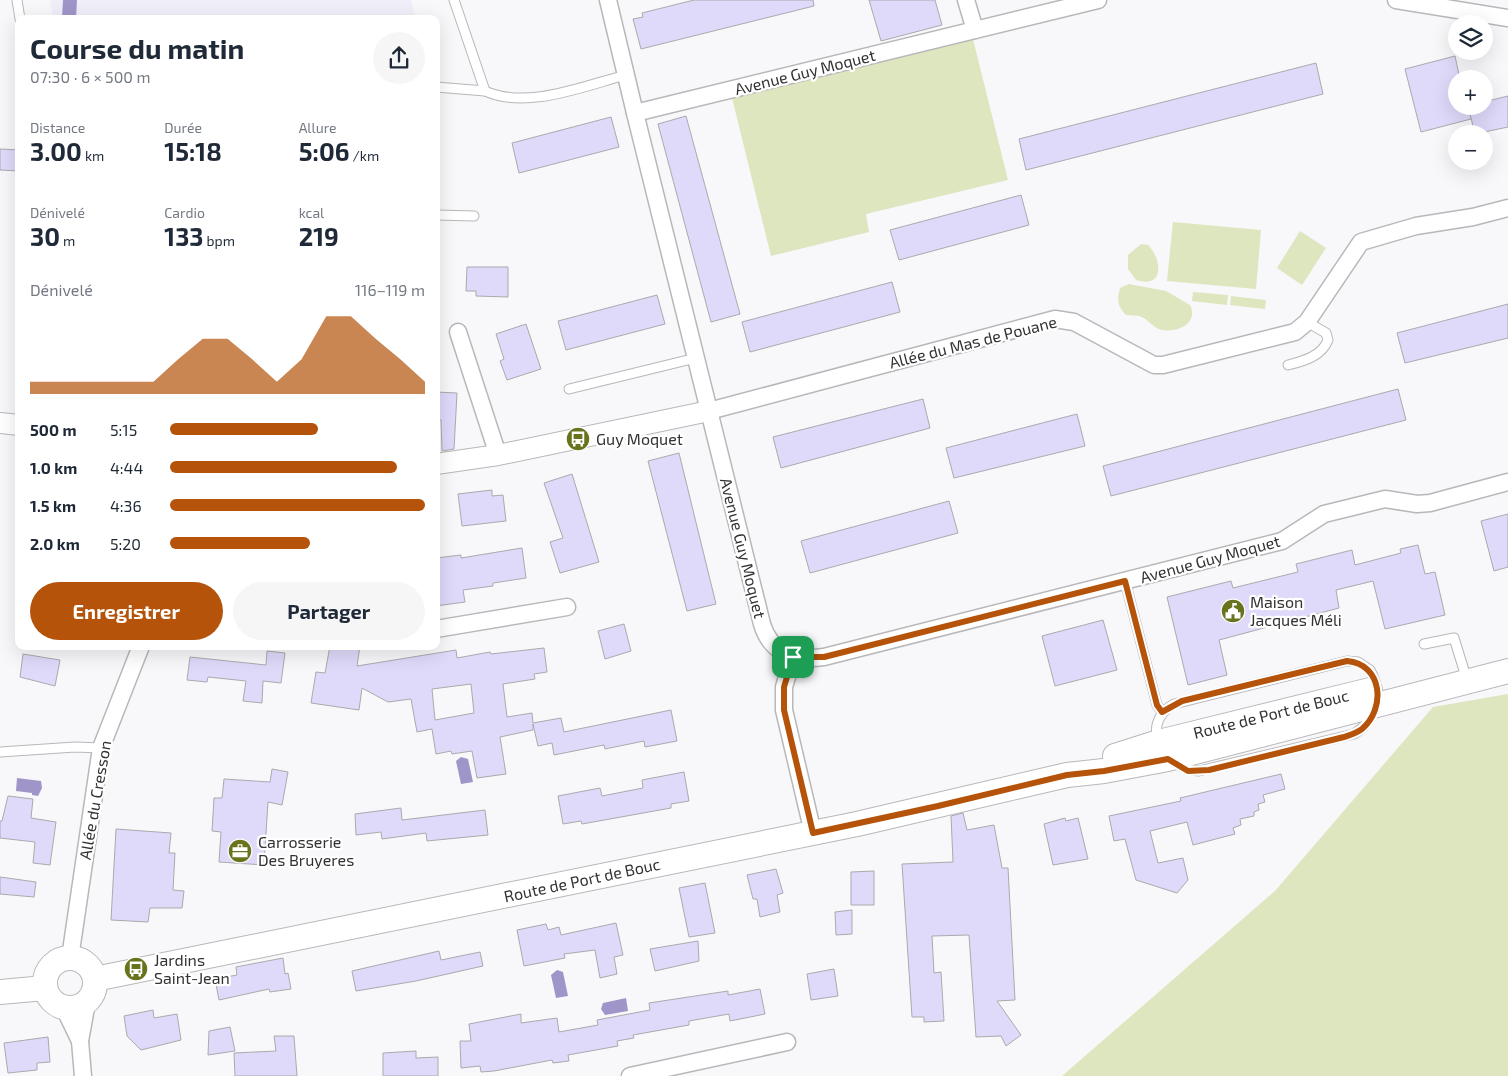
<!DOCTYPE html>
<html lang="fr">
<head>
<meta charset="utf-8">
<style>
  body { margin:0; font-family:"Exo 2",sans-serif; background:#f6f6f7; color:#1f2937; height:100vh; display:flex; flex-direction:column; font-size:19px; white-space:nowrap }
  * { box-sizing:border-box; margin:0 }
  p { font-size:16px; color:#747a83 }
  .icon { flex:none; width:28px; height:28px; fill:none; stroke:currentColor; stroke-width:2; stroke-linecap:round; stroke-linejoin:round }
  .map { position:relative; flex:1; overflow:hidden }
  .side { position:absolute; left:15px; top:15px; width:425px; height:635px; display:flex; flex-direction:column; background:#fff; border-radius:10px; box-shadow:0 5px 20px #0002 }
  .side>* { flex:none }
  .fabs { position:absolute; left:1448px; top:15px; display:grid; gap:10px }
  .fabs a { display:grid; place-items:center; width:45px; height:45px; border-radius:50%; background:#fff; box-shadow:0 5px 20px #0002; font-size:25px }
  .pin { position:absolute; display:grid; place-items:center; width:42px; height:42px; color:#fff; margin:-21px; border-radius:10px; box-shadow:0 2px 8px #0006 }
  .round { display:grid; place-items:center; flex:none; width:52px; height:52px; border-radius:26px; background:#f6f6f7 }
  .head { display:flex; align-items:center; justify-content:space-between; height:85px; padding:0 15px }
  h1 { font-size:28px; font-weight:700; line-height:38px }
  .figures { display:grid; grid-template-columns:repeat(3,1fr); gap:8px; height:85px; padding:5px 15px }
  .figures div { display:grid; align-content:center }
  .figures b { font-size:25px; font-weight:700 }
  .figures small { font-size:14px; font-weight:400 }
  .figures p { font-size:14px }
  .chart { height:140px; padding:10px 15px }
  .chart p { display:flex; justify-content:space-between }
  .chart svg { width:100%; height:90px; margin-top:5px; fill:#b45309; opacity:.7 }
  .primary-button { display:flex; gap:10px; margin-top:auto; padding:10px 15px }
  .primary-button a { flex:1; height:58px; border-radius:30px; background:#b45309; color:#fff; font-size:20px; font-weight:700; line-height:58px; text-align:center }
  .primary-button a+a { background:#f6f6f7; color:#1f2937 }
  ul { padding:0 15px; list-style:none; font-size:16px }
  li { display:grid; grid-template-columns:80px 60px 1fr; align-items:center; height:38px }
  li i { height:12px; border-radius:6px; background:#b45309 }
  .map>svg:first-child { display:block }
  .built { fill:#f0eef9 }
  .green { fill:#dee6bf }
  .water { fill:#a095c9 }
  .building { fill:#dfd9fa; stroke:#aaaaad; fill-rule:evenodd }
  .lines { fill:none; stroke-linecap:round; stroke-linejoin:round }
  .service-casing { stroke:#b8b7ba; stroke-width:11 }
  .minor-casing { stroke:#b8b7ba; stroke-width:19 }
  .tertiary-casing { stroke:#b8b7ba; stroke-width:22 }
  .secondary-casing { stroke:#b8b7ba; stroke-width:26 }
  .service { stroke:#fff; stroke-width:9 }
  .minor { stroke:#fff; stroke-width:16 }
  .tertiary { stroke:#fff; stroke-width:20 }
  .secondary { stroke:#fff; stroke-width:24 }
  .route-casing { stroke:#fff; stroke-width:10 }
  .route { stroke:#b45309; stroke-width:6 }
  .labels { text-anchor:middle; stroke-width:4.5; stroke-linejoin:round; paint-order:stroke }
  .street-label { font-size:16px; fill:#323233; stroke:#fff }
  .poi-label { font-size:16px; fill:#323233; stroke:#fff; text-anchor:start }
</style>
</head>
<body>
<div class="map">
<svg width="1508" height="1076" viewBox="0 0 1508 1076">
  <rect width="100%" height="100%" fill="#f8f7fa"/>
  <polygon class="built" points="50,0 411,0 415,19 53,19"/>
  <g class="green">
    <polygon points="973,39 1008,180 866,214 869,232 771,256 732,98"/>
    <polygon points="1173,222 1261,230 1256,289 1167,281"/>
    <polygon points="1300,231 1326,248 1302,285 1277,268"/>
    <path d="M1141,244l7,1c14,14 17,44 -12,35l-8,-11v-14z"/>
    <path d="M1129,284l37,7 24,14c9,17 -11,28 -28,25 -9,-2 -12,-9 -20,-13 -4,-2 -11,-1 -16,-2 -9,-9 -9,-16 -6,-27z"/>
    <polygon points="1193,292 1228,295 1227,305 1192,301"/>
    <polygon points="1231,296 1266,300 1265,309 1230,305"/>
    <polygon points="1508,694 1508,1076 1062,1076 1275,891 1433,707"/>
  </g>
  <g class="water">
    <polygon points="63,0 77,0 76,19 62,19"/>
    <polygon points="461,757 468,759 473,782 461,784 456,761"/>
    <polygon points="17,778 41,781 42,788 38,796 32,795 32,793 16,791"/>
    <polygon points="557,970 563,972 568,996 556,998 551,975"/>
    <polygon points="626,998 628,1011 605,1015 601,1009 603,1003"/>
  </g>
  <g class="building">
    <polygon points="694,0 813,0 814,6 641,49 633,19 643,17 642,13"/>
    <polygon points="869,0 935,0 942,25 881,41"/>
    <polygon points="1455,56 1460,79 1456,79 1456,106 1468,106 1471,119 1421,132 1405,69"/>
    <polygon points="1316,63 1323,94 1026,170 1019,139"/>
    <polygon points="1508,96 1508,127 1475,134 1468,106 1484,106 1484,102"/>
    <polygon points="686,116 740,314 711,322 658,124"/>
    <polygon points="611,117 619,147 519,173 512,143"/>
    <polygon points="0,149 19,150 19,171 0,170"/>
    <polygon points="1021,195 1029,225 899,260 890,230"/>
    <polygon points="467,267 508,267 508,297 476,296 476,291 466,291"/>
    <polygon points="892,282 900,312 750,352 742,322"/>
    <polygon points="657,295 665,324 566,350 558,321"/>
    <polygon points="1508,304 1508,338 1405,363 1397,333"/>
    <polygon points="526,324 541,369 507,380 500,361 504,359 496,334"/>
    <polygon points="1398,389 1406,420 1111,496 1103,466"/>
    <polygon points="436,392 457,393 454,449 442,451 441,420 436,420"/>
    <polygon points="923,399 930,428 781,468 773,437"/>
    <polygon points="1077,414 1085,446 954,478 946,448"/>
    <polygon points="679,453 716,604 687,611 648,461"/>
    <polygon points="572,474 599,562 560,573 550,542 563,538 544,483"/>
    <polygon points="492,490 492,496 503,495 506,521 462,526 458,494"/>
    <polygon points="949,501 958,533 810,573 801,541"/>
    <polygon points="1508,514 1508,567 1494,571 1481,521"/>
    <polygon points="1418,545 1425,574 1435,572 1445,615 1385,629 1373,581 1336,590 1339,608 1219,640 1227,675 1188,685 1167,597 1231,581 1233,588 1298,572 1296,564 1352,550 1355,565 1401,553 1400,549"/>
    <polygon points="522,548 526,578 493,583 493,586 463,590 465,602 436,606 436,558 461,555 461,558"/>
    <polygon points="1103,620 1117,670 1055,686 1042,636"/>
    <polygon points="624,624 631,651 605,659 598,631"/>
    <path d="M330,646h30l-3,20 99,-16 1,8 33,-6 1,2 53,-6 3,24 -13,2 1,5 -32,5 4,33 25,-4 1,10 28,-5 3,14 107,-22 6,31 -32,6 -1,-6 -39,8 -1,-4 -50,10 -2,-12 -14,3 -5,-22v6l-33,7 6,37 -29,4 -5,-27 -20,3 -1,-3 -15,3 -4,-25 -15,3 -6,-33 -23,3 -26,-14 -3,22 -48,-7 5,-31 9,1zM471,684l3,29 -39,7 -3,-31z"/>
    <polygon points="267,651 285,653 281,683 263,681 262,703 243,701 246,681 208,677 207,682 187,680 190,657 266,665"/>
    <polygon points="23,654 60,660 55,686 20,677"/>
    <polygon points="272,769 288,772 282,805 268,802 264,865 219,862 221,832 212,831 214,798 222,798 224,779 270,782"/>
    <polygon points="684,772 689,801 671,804 671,808 582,824 581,821 563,824 558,796 600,788 602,796 643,788 642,780"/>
    <polygon points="1281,774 1285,789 1263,795 1265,802 1258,804 1259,810 1254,812 1254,816 1240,819 1241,825 1233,828 1235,834 1193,845 1187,822 1150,831 1158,863 1183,858 1188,880 1177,893 1136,880 1125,839 1114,841 1109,816 1181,801 1180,798"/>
    <polygon points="8,796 33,799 31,818 56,822 50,865 33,863 35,842 0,838 0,821 2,821"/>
    <polygon points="401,808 402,820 485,810 488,835 427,841 426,833 382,839 381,832 356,835 355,814"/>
    <polygon points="963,813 967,830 994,825 1002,868 1008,868 1015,1000 997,1001 1021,1035 1006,1046 1001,1036 976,1037 969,935 932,936 934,973 941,972 944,1021 924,1022 924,1017 912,1017 902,864 953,862 951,816"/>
    <polygon points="1065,818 1066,821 1078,818 1088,859 1053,865 1044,824"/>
    <polygon points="116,829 171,833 169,853 175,853 173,890 184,891 182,908 150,908 148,922 111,920"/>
    <polygon points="776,869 783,893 777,895 780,912 760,917 757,899 753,899 747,875"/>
    <polygon points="874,871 874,905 851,905 851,872"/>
    <polygon points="0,877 36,882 34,897 0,894"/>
    <polygon points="705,883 715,933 689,937 679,888"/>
    <polygon points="852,910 852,934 836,935 835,912"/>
    <polygon points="616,923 623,955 614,957 617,974 600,978 595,950 564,954 565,958 524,966 517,930 546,924 548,930 559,927 561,935"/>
    <polygon points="698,941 699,961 655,971 650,949"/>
    <polygon points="439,951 441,960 480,952 483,966 416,981 356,991 352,971"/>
    <polygon points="283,958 285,974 288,973 291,989 270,992 269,989 219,1000 215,979 237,975 236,967"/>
    <polygon points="834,969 838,996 811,1000 807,974"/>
    <polygon points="760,989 765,1014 730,1021 729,1014 689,1021 689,1025 633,1035 634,1038 617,1041 618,1046 568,1055 569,1061 553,1063 552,1060 494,1071 481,1072 480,1066 461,1068 460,1041 471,1041 469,1024 521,1014 521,1023 557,1018 559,1032 598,1025 597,1020 650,1010 649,1003 728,991 728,995"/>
    <polygon points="153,1010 154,1018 177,1014 181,1040 141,1050 127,1036 124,1016"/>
    <polygon points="230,1027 235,1051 208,1055 209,1031"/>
    <polygon points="274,1036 294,1036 297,1076 235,1076 234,1053 276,1051"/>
    <polygon points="48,1037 50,1062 37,1063 37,1070 8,1073 4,1043"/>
    <polygon points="416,1051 416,1058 438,1057 438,1076 383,1076 383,1053"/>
  </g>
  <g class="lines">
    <g class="service-casing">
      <g id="service">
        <polyline points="17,0 20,19"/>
        <path d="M454,0l31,91c42,19 98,-5 141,-16"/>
        <polyline points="436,87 485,91"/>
        <polyline points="436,215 474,216"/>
        <path d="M1288,365c16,-4 34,-9 40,-25l-2,-7 -19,-11"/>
        <polyline points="569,389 696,358"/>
        <polyline points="1125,581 1157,705 1162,712"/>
        <polyline points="1424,644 1454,638 1467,680"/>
        <path d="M1347,661l11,1 12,8c13,23 7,50 -16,64l-155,37c-34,-2 -62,-46 -25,-67z"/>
        <polyline points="0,752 75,747 101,748"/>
      </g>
    </g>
    <g class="minor-casing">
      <g id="minor">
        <polyline points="608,0 635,113"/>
        <polyline points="966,0 975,30"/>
        <path d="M1098,0l-463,113 127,511c9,30 33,37 62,33l458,-116 42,-27 61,-15 32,5 13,-1 78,-21"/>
        <polyline points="1396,0 1508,18"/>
        <polyline points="458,332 498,455"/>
        <polyline points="709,411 1055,319 1074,322 1154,365 1163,365 1295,332 1307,322 1361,242 1416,226 1473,217 1508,208"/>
        <polyline points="436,629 567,607"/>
        <polyline points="793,657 784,687 784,710 813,833"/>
        <polyline points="70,958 101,748 141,646"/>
        <polyline points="64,1008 80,1041 87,1002"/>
        <polyline points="80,1041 83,1076"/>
        <polyline points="630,1076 787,1042"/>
      </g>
    </g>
    <g class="tertiary-casing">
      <g id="tertiary">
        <polyline points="0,423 19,425"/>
        <polyline points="436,464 498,455 709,411"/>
      </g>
    </g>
    <g class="secondary-casing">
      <g id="secondary">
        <polyline points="1115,756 1159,742 1370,690"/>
        <circle cx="70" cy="983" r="25"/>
        <polyline points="95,979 857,824 1067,775 1104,771 1168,759 1508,671"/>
        <polyline points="0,992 45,988"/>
      </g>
    </g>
    <use href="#service" class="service"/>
    <use href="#minor" class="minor"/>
    <use href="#tertiary" class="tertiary"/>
    <use href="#secondary" class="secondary"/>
  </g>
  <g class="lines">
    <g class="route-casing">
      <path id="route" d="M1125,581l32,124 5,7 20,-11 165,-40c36,3 39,48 15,68 -5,4 -12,6 -18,8l-135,33 -21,1 -20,-12 -64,12 -37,4 -129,31 -125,27 -29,-123v-23l9,-30h31z"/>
    </g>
    <use href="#route" class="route"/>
  </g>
  <defs>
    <g id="bus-disc" transform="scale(1.25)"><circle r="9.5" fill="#69731d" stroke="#fff"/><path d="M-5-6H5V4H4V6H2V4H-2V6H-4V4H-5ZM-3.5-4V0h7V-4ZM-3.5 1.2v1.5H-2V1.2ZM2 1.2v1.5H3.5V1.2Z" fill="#fff"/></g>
    <g id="civic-disc" transform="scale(1.25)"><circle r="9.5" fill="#69731d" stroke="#fff"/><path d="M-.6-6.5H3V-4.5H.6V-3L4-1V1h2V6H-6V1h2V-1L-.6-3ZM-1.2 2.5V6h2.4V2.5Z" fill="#fff"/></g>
    <g id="office-disc" transform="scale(1.25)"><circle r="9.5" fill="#69731d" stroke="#fff"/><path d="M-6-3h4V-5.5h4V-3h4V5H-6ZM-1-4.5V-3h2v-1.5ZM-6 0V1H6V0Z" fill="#fff"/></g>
  </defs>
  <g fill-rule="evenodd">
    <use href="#bus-disc" x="578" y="439"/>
    <use href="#civic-disc" x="1233" y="611"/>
    <use href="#office-disc" x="240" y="851"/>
    <use href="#bus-disc" x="136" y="969"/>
  </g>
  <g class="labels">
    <g class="street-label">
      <text transform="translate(805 72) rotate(-14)" y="6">Avenue Guy Moquet</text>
      <text transform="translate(973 342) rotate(-14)" y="6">Allée du Mas de Pouane</text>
      <text transform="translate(743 548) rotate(76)" y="6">Avenue Guy Moquet</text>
      <text transform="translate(1210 559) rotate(-15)" y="6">Avenue Guy Moquet</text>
      <text transform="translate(1271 714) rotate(-14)" y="6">Route de Port de Bouc</text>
      <text transform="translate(95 800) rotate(-80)" y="6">Allée du Cresson</text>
      <text transform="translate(582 880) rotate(-12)" y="6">Route de Port de Bouc</text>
    </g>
    <g class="poi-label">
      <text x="596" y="445">Guy Moquet</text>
      <text x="1250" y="608">Maison<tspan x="1250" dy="18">Jacques Méli</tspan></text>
      <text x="258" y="848">Carrosserie<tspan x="258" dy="18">Des Bruyeres</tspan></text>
      <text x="154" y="966">Jardins<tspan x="154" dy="18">Saint-Jean</tspan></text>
    </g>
  </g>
</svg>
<div class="fabs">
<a><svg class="icon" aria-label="layers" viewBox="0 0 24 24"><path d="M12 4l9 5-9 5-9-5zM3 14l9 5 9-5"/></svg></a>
<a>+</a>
<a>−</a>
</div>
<div class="pin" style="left:793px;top:657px;background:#1e9e55"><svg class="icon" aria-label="arrive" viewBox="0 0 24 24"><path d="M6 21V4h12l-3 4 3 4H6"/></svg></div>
<section class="side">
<div class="head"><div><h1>Course du matin</h1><p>07:30 · 6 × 500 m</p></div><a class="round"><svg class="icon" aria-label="share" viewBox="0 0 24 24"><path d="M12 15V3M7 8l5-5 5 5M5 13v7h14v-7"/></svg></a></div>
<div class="figures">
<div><p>Distance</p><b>3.00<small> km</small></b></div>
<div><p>Durée</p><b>15:18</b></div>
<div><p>Allure</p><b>5:06<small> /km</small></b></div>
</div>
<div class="figures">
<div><p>Dénivelé</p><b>30<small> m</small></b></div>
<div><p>Cardio</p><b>133<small> bpm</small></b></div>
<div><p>kcal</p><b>219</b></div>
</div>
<div class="chart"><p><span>Dénivelé</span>116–119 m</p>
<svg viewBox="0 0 160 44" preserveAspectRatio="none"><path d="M0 44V38L10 38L20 38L30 38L40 38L50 38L60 27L70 17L80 17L90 27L100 38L110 27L120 6L130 6L140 17L150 27L160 38V44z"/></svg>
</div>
<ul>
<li><b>500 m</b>5:15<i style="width:58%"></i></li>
<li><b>1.0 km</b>4:44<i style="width:89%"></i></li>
<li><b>1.5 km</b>4:36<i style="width:100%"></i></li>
<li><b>2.0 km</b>5:20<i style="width:55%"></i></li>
</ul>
<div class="primary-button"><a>Enregistrer</a><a>Partager</a></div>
</section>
</div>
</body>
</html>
